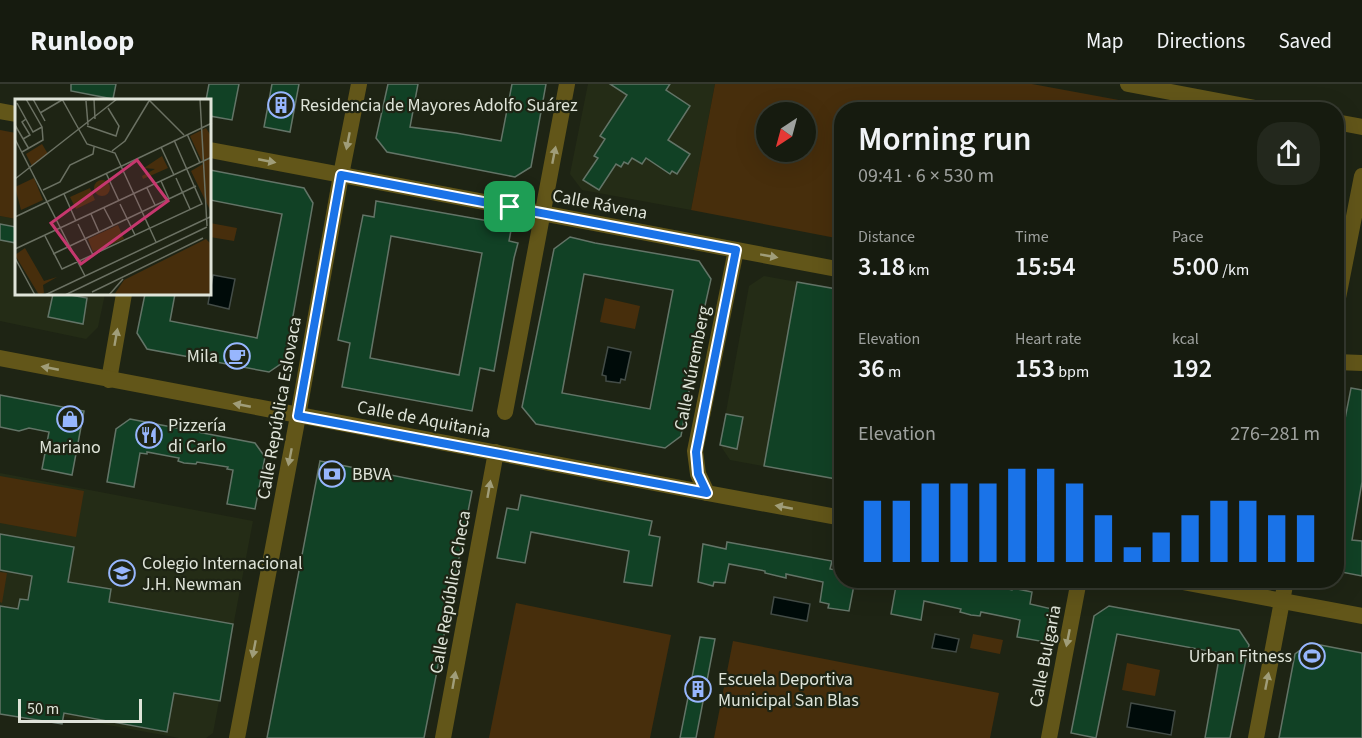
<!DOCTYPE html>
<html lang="en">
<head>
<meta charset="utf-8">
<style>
  body { margin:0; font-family:"Source Sans 3",sans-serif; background:#23281d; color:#f1f3f6; height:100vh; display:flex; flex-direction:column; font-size:22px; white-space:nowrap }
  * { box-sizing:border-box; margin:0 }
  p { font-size:20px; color:#9ea19e }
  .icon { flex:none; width:33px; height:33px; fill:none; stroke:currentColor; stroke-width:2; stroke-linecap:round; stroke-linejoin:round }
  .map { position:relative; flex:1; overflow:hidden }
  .side { position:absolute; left:834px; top:18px; width:510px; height:486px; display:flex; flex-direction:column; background:#161b0f; border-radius:24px; box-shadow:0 6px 24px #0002,0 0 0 2px #35392f }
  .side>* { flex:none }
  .needle { width:39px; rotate:216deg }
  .buttons { position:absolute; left:756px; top:18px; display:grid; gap:12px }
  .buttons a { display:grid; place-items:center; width:60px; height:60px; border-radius:50%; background:#161b0f; box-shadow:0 6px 24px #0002,0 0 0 2px #35392f; font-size:30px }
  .scale { position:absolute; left:18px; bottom:15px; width:124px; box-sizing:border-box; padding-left:6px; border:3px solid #dfe4d9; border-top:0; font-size:16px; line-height:21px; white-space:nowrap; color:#dfe4d9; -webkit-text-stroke:4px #1e2414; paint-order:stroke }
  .pin { position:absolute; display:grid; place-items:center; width:51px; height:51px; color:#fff; margin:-26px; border-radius:12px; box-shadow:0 3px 9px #0006 }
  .round { display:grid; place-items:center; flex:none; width:63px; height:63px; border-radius:24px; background:#23281d }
  .headline { display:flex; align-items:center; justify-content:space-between; height:102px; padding:0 24px }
  h1 { font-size:33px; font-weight:600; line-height:45px }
  .metrics { display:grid; grid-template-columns:repeat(3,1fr); gap:9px; height:102px; padding:6px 24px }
  .metrics div { display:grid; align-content:center }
  .metrics b { font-size:26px; font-weight:600 }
  .metrics small { font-size:16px; font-weight:400 }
  .metrics p { font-size:16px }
  .chart { height:168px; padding:12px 24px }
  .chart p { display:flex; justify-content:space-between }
  .chart svg { width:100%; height:108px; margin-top:6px; stroke:#1a73e8; stroke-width:6 }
  header { display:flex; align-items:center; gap:36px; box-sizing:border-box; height:84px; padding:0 30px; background:#161b0f; border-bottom:2px solid #35392f }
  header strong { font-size:28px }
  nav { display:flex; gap:33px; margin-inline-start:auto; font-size:21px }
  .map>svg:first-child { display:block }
  .built { fill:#242c16 }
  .green { fill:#472e0c; fill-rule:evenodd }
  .water { fill:#000b09; stroke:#434c47; stroke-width:1.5 }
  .building { fill:#114125; stroke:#637467; stroke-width:1.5; fill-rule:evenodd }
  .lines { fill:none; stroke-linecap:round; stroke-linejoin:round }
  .minor { stroke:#625619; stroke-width:16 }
  .tertiary { stroke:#625619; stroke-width:16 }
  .oneway { fill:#a09d79 }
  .route-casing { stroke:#fff; stroke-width:12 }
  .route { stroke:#1a73e8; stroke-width:8 }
  .labels { text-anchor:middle; stroke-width:4.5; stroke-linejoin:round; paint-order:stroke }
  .poi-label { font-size:18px; fill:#dfe4d9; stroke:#1e2414; text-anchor:start }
  .street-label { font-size:18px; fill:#dfe4d9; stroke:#1e2414 }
  .inset-road { fill:none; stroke:#6b7163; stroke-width:1.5 }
  .view { fill:#c6376e; fill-opacity:0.15; stroke:#c6376e; stroke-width:3 }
  .inset-edge { fill:none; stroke:#dfe4d9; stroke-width:3 }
</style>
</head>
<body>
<header>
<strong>Runloop</strong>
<nav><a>Map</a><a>Directions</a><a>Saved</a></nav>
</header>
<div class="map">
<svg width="1362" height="654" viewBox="0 0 1362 654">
  <rect width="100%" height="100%" fill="#1e2414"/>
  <g class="built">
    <polygon points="588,0 715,0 691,126 582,106 570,90"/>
    <polygon points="0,132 16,135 16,210 105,210 98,243 86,255 0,237"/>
    <polygon points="764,192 841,206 841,396 730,376 720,361 749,202"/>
    <polygon points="0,389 253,437 213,649 206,654 179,654 64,633 62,640 0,630"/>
  </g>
  <g class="green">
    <path d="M715,0h317l103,19 5,6 -298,1 -1,129 -150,-29zM766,28h40v40h-40z"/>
    <polygon points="0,46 16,49 16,135 0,132"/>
    <polygon points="210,139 237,144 234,157 210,153"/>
    <polygon points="605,214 640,222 635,245 600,238"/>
    <polygon points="0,392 84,407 76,453 0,439"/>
    <polygon points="0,488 7,489 2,519 0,518"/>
    <polygon points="516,519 671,551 650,654 489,654"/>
    <polygon points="973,550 1003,556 1000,570 970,564"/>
    <polygon points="733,557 999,609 990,654 714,654"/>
    <polygon points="1127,579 1160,586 1155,612 1122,606"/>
  </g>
  <g class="water">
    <polygon points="213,191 235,195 229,225 208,220"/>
    <polygon points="608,263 631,268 625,296 621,295 620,299 606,297 606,292 602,291"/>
    <polygon points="774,513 810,520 807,537 771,530"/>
    <polygon points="935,550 959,555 956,568 932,564"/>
    <polygon points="1131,619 1175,627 1171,651 1127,643"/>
  </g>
  <g class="building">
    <polygon points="71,0 116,0 113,15 71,7"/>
    <polygon points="209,0 239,0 232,36 210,32 210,16 206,16"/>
    <polygon points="272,0 299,0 290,48 264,43"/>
    <polygon points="388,0 418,0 410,43 456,49 501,57 512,0 546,0 531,83 515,93 387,68 376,54"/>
    <polygon points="610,0 670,0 666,6 690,22 668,56 690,70 677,90 672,87 670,90 646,74 642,80 632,74 628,80 624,78 621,83 616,80 599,106 583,96 598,74 594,72 605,55 600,52 627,11"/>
    <polygon points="210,86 304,104 313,119 285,277 269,288 147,265 137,249 145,210 175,210 170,237 257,254 282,130 210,116"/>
    <path d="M376,117l136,24 -3,16 9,2 -4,15 -20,113 -14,-3 -8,43 -130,-24 8,-44 -12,-3 25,-125 11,2zM391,152l91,17 -23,122 -89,-17z"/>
    <polygon points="0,140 16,143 16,159 0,156"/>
    <path d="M570,153l25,6 104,18 12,18 -9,40 -21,117 -16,12 -129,-24 -14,-17 32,-158zM584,190l89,16 -23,119 -88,-16z"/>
    <polygon points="797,198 842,206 842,396 764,382"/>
    <polygon points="53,210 65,210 87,214 83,240 48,233"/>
    <polygon points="1351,304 1362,306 1362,398 1352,456 1362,457 1362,492 1336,487 1336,381"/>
    <polygon points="0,311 84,327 72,391 42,385 49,348 29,344 19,347 0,343"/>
    <polygon points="726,330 743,333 737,365 720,361"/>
    <polygon points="130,335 255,359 265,373 255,425 227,420 233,386 227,385 228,383 197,378 196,380 184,379 178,377 179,374 147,368 147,370 140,369 134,403 107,398 116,345"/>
    <polygon points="320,377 472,407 424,654 267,654"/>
    <polygon points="521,411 652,437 649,451 660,453 652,502 624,498 629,467 531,448 525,479 497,474 507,424 518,426"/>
    <polygon points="0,450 74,463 68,498 111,505 109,518 233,540 220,617 174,609 167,648 64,629 62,640 0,630 0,522 18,525 20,515 28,516 32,492 0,486"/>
    <polygon points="727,458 832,477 830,485 842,487 842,496 855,496 849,527 828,524 829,520 820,518 823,498 786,490 786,494 765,489 765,487 729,480 725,499 714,498 713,502 698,498 703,460 726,465"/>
    <polygon points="897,496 917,499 918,496 969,496 1012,506 1013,504 1032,508 1030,520 1052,525 1045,558 1017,553 1020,536 981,528 980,532 971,531 960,528 961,525 924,517 921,536 891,530"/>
    <polygon points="1109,522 1239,546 1249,561 1230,654 1205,654 1220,569 1117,550 1096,654 1071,649 1094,532"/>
    <polygon points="700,553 715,555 696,654 680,654"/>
    <polygon points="1310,559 1362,569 1362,654 1279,654 1295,570"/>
  </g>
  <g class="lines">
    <g class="minor">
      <polyline points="1128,0 1266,26"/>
      <polyline points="0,27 16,30"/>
      <polyline points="1336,38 1362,43"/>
      <polyline points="210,66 842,186"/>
      <polyline points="1336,224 1362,92"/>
      <polyline points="1336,278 1362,279"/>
      <polyline points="109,296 124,210"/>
      <polyline points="505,328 567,0"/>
      <polyline points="707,409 698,390 695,367 736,166"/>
      <polyline points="237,654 298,332 341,91 359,0"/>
      <polyline points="443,654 496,368"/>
      <polyline points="1049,654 1079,496"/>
      <polyline points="1256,654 1286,496"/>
    </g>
    <g class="tertiary">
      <polyline points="0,274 707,409 842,434"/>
      <polyline points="1172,496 1362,532"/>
    </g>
  </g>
  <defs><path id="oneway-solid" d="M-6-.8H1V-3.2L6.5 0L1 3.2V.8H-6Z" transform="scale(1.5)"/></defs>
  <g class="oneway">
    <use href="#oneway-solid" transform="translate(348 57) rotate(101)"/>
    <use href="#oneway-solid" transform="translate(554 71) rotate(-79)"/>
    <use href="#oneway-solid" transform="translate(267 77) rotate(11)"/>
    <use href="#oneway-solid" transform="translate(769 172) rotate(10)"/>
    <use href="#oneway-solid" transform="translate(116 253) rotate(-80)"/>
    <use href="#oneway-solid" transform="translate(50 284) rotate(-169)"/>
    <use href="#oneway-solid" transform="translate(242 321) rotate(-169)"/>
    <use href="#oneway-solid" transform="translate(290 373) rotate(101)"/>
    <use href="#oneway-solid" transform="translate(489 405) rotate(-80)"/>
    <use href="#oneway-solid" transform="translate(784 423) rotate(-169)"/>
    <use href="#oneway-solid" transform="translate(1068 554) rotate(101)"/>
    <use href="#oneway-solid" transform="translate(254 565) rotate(101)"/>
    <use href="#oneway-solid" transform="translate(454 596) rotate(-80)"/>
    <use href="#oneway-solid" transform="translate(1267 597) rotate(-79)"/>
  </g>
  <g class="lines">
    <g class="route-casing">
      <polygon id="route" points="341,91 736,166 696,368 698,390 707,409 298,332"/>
    </g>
    <use href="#route" class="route"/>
  </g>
  <defs>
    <g id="building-ring" transform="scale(1.35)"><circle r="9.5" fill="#1e2414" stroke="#97b6fd" stroke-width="1.5"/><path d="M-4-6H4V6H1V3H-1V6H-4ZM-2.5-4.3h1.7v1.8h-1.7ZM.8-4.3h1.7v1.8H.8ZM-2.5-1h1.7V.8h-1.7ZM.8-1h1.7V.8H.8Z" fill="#97b6fd"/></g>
    <g id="cafe-ring" transform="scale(1.35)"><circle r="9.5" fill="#1e2414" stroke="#97b6fd" stroke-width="1.5"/><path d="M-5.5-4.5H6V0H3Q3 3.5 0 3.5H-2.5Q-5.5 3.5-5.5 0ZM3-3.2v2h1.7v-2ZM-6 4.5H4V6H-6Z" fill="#97b6fd"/></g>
    <g id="shop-ring" transform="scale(1.35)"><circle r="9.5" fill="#1e2414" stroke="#97b6fd" stroke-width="1.5"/><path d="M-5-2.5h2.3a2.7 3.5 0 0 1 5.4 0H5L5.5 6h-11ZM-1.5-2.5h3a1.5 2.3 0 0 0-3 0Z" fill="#97b6fd"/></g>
    <g id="restaurant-ring" transform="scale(1.35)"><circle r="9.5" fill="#1e2414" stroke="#97b6fd" stroke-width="1.5"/><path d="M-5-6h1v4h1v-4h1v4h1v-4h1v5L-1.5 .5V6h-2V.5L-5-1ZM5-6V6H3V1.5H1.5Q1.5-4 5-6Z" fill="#97b6fd"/></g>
    <g id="bank-ring" transform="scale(1.35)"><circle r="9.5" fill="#1e2414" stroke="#97b6fd" stroke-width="1.5"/><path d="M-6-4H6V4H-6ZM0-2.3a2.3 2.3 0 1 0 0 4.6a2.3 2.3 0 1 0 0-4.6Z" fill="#97b6fd"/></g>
    <g id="school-ring" transform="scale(1.35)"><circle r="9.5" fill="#1e2414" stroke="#97b6fd" stroke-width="1.5"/><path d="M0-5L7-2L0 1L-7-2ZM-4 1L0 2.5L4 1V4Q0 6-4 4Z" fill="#97b6fd"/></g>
    <g id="stadium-ring" transform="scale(1.35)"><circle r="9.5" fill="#1e2414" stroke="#97b6fd" stroke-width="1.5"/><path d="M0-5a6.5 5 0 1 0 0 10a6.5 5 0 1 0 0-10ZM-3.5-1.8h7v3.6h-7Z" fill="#97b6fd"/></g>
  </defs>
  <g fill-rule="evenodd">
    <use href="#building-ring" x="281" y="21"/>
    <use href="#cafe-ring" x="237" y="272"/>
    <use href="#shop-ring" x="70" y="335"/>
    <use href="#restaurant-ring" x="149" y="351"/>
    <use href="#bank-ring" x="332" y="390"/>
    <use href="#school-ring" x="122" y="489"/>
    <use href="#stadium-ring" x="1312" y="572"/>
    <use href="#building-ring" x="698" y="605"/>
  </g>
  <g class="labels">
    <g class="poi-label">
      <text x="300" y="27">Residencia de Mayores Adolfo Suárez</text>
      <text x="218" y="278" text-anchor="end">Mila</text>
      <text x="168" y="347">Pizzería<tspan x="168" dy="21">di Carlo</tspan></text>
      <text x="70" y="369" text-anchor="middle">Mariano</text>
      <text x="352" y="396">BBVA</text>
      <text x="142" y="485">Colegio Internacional<tspan x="142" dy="21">J.H. Newman</tspan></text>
      <text x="1292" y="578" text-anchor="end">Urban Fitness</text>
      <text x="718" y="601">Escuela Deportiva<tspan x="718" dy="21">Municipal San Blas</tspan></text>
    </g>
    <g class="street-label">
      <text transform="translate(600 120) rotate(11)" y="6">Calle Rávena</text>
      <text transform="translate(692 284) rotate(-79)" y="6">Calle Núremberg</text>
      <text transform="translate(279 324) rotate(-80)" y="6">Calle República Eslovaca</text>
      <text transform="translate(424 335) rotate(11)" y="6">Calle de Aquitania</text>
      <text transform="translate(450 508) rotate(-80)" y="6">Calle República Checa</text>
      <text transform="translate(1045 572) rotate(-79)" y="6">Calle Bulgaria</text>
    </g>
  </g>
  <g transform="translate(15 15)">
    <rect width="196" height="196" fill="#1e2414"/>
    <path d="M191,29l5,8v76l-20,-41 12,-7 -13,-28zM27,45l6,10 -16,12 -6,-12zM147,57l6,12 -25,11 -1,-3 13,-7 -11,-1zM19,79l9,22 -22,10 -6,-23zM79 89a8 8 0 1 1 16 0a8 8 0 1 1-16 0ZM75,89l5,12 -19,9 -6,-12zM103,126l6,14 -31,13 -5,-13zM191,140l5,5v51h-97l10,-15zM10,149l19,33 13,-4 -14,8 1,8 -5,2 -24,-40z" fill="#472e0c"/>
    <path class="inset-road" d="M18,0l12,22M47,0l25,45 28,9 41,89M79,0l1,20M185,0l7,127M134,1l35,35M71,2l2,24M2,4l16,29 9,-5M25,14l22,-13M0,26l14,24M72,27l29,10 3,-10 -11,-18M172,35l13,29M0,40l70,137M8,40l7,-4 -8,-13 4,-3M146,48l13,28M97,52l13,-10 24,-40M7,53l21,-12 -1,-13 -16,-28M91,74l13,28M161,79l14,31M0,80l102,-80M146,82l8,18M132,89l8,17M28,91l17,-8 10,-17 23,-11 1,-7M49,95l12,27M105,105l15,31M89,109l9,17M76,115l8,18M0,118l197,-94M63,125l15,31M30,137l17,33 140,-65 -28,-64M0,150l197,-92M38,155l143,-68M0,159l20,37M77,193l111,-54M30,196l165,-78M50,196l142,-68M94,196l14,-16"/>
    <path class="view" d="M122,61l31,41 -87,63 -30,-41z"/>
    <rect width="196" height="196" class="inset-edge"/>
  </g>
</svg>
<div class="buttons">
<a><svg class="needle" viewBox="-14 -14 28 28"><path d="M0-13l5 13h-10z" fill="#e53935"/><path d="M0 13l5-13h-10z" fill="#9ea19e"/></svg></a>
</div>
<div class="scale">50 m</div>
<div class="pin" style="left:510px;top:123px;background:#1e9e55"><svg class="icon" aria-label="arrive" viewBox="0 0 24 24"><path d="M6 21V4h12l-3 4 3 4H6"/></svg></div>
<section class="side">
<div class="headline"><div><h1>Morning run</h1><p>09:41 · 6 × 530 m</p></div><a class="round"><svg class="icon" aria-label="share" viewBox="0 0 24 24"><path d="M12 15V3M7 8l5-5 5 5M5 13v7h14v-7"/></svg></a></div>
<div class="metrics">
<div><p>Distance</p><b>3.18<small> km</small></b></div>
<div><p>Time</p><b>15:54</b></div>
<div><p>Pace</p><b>5:00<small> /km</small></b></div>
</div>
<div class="metrics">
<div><p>Elevation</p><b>36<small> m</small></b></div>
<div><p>Heart rate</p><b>153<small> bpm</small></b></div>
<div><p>kcal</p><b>192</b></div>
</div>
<div class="chart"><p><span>Elevation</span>276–281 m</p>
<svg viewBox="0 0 160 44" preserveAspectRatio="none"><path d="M5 44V19M15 44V19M25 44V12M35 44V12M45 44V12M55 44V6M65 44V6M75 44V12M85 44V25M95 44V38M105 44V32M115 44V25M125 44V19M135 44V19M145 44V25M155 44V25"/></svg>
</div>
</section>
</div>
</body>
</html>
